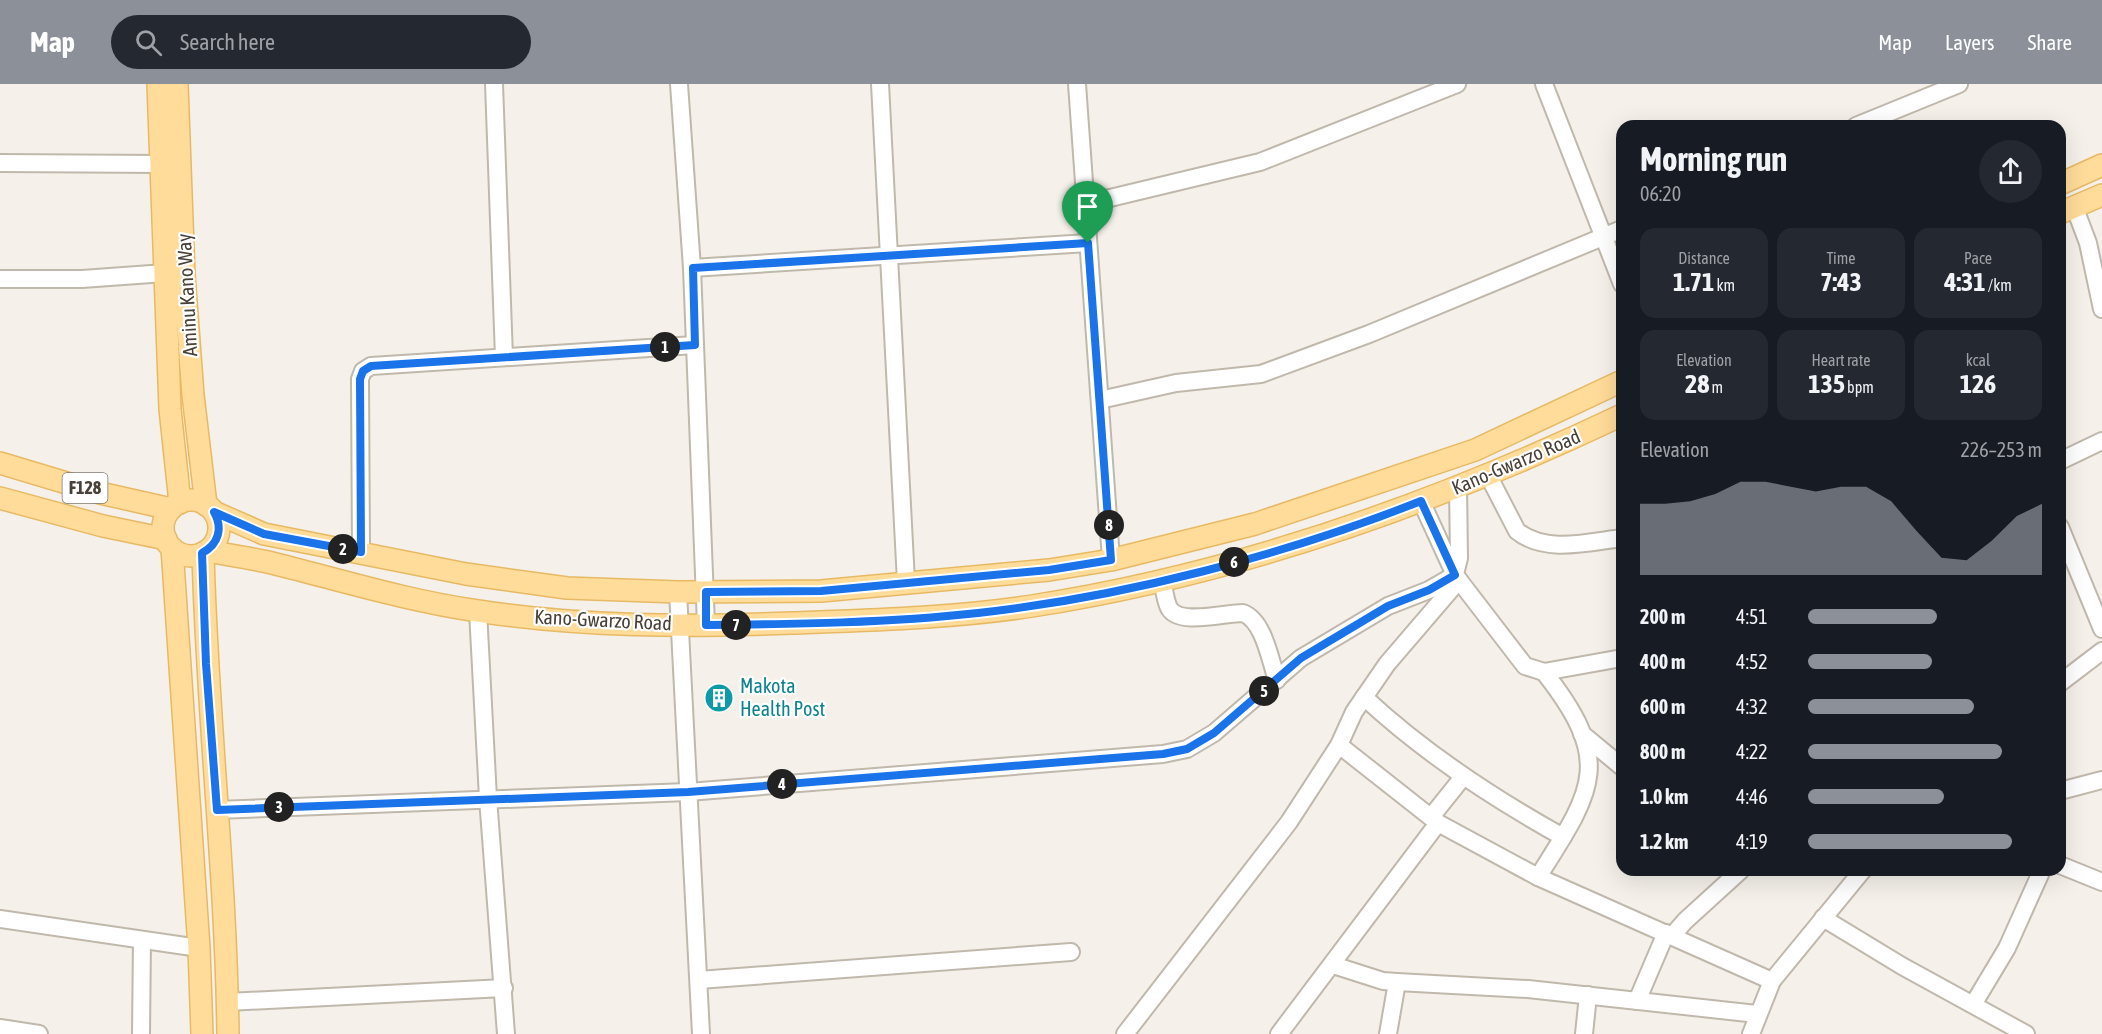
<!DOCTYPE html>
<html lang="en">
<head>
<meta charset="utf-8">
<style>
  body { margin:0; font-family:"Asap Condensed",sans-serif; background:#242831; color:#f1f3f6; height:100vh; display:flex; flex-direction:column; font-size:22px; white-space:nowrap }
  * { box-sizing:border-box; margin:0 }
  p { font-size:20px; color:#9ea1a6 }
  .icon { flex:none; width:33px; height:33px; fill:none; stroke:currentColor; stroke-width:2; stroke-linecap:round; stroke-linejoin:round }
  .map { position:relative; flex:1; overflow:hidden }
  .details { position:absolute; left:1616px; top:36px; width:450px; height:756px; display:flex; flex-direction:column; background:#171b24; border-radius:18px; box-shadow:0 6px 24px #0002 }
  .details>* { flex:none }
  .pin { position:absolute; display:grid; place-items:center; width:51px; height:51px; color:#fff; margin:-62px -26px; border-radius:50% 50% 50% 0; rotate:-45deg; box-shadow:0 0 6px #0007 }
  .pin .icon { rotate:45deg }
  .km { position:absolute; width:30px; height:30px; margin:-15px; border-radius:50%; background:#222; color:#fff; font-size:16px; line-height:30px; text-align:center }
  .round { display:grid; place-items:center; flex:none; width:63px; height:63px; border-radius:32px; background:#242831 }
  .summary { display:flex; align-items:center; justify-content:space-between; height:102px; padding:0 24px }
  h1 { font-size:33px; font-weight:700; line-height:45px }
  .stats { display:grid; grid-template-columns:repeat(3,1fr); gap:9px; height:102px; padding:6px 24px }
  .stats div { display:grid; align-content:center; border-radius:15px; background:#242831; text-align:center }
  .stats b { font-size:26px; font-weight:700 }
  .stats small { font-size:16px; font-weight:400 }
  .stats p { font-size:16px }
  .chart { height:168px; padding:12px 24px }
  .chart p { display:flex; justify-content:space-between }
  .chart svg { width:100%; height:108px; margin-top:6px; fill:#8c9099; opacity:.7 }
  ul { padding:0 24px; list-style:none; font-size:20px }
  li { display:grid; grid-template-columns:96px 72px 1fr; align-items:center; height:45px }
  li i { height:15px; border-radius:8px; background:#8c9099 }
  header { display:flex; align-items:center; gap:36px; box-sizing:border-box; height:84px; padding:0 30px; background:#8c9099; color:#fff }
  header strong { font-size:28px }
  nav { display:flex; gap:33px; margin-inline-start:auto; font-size:21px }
  .search { width:420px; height:54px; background:#242831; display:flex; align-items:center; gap:15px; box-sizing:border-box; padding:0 21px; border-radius:33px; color:#9ea1a6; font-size:22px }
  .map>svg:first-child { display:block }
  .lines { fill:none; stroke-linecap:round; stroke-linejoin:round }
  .minor-casing { stroke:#c1b8ac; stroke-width:20 }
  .major-casing { stroke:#e8b965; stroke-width:24 }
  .minor { stroke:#fff; stroke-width:16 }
  .major { stroke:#ffdc99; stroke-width:21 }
  .route-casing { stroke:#fff; stroke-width:12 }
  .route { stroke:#1a73e8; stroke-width:8 }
  .labels { text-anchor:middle; stroke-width:4.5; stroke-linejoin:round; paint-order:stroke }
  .shield { fill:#fff; stroke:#807a73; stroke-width:1.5 }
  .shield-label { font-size:18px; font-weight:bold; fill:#494137 }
  .street-label { font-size:20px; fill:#494137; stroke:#fff }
  .culture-label { font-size:20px; fill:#0d838f; stroke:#fff; text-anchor:start }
</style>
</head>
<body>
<header>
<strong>Map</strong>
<div class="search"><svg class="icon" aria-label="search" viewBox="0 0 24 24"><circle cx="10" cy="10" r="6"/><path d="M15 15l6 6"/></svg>Search here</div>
<nav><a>Map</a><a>Layers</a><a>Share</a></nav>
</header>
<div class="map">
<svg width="2102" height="950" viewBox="0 0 2102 950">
  <rect width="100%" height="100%" fill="#f5f1ea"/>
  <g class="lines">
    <g class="minor-casing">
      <g id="minor">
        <polyline points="494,0 504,273"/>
        <polyline points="679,0 692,184 706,541"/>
        <polyline points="880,0 906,498"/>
        <polyline points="1077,0 1111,476"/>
        <polyline points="1544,0 1622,200"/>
        <polyline points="1856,42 1959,0"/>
        <polyline points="0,79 161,80"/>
        <polyline points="1085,120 1260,78 1457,0"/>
        <polyline points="2074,122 2088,159 2102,225"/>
        <polyline points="692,184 1088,159"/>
        <polyline points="0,195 82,195 165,189"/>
        <polyline points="1100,316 1176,299 1261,290 1369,250 1622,145"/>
        <polyline points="2060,377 2102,357"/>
        <path d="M1487,389l30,58c28,23 72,11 105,7"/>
        <polyline points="1421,417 1455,491 1525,582 1544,588 1622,574"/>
        <polyline points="2060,443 2102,545"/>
        <polyline points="361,468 360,295 363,287 371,282 695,261"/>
        <polyline points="1455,490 1459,474 1458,402"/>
        <path d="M1162,496c2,8 3,20 7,28 10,18 55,5 74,5 21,8 27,47 34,67"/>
        <polyline points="678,508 701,950"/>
        <polyline points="478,527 488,714 506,950"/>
        <polyline points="2060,599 2102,567"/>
        <path d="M1364,613c60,56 127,100 199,140"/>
        <polyline points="1582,650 1622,683"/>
        <polyline points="1339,661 1438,739 1538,793 1772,897"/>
        <polyline points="2060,707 2102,696"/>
        <polyline points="217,726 688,708 1163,670 1187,665 1214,649 1301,574 1388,522 1429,506 1455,491"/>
        <polyline points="1431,733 1463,693"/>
        <polyline points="2060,781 2102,798"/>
        <path d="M1538,793c55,-87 77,-115 6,-205"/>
        <polyline points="1823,834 1902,882 2026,950"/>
        <polyline points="0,835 199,864"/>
        <polyline points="1672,852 1685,837 1741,786"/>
        <polyline points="1333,881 1383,897 1397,898 1528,905 1757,930"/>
        <polyline points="699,896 1071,868"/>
        <polyline points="1637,917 1666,849"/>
        <polyline points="228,918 504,904"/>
        <polyline points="1974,919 2007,864 2042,786"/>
        <polyline points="0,944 39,950"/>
        <polyline points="141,950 142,856"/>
        <polyline points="1125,950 1289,738 1339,661 1354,628 1387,580 1459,496"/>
        <polyline points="1279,950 1438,739"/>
        <polyline points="1388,950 1397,898"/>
        <polyline points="1584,950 1588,911"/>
        <polyline points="1751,950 1772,897 1863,786"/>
      </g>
    </g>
    <g class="major-casing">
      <g id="major">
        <polyline points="158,0 170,325 180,419"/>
        <polyline points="177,0 184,191 193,311 206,421"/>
        <polyline points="2060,100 2102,81"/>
        <polyline points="2060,129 2102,111"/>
        <polyline points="0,379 100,409 171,425"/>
        <polyline points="0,414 103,442 166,455"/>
        <circle cx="191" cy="444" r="28"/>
        <polyline points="214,428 264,450 466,490 567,504 678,508 821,507 1049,486 1111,476 1255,440 1475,366 1622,297"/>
        <polyline points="172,464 199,864 202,950"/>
        <path d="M207,467c22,4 44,7 65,12 68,17 136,38 206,48 103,16 210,16 314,12 80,-3 161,-5 240,-17 205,-32 403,-102 590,-191"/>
        <path d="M203,469c4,161 23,321 25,481"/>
      </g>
    </g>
    <use href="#minor" class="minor"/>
    <use href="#major" class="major"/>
  </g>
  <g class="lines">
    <g class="route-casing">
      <path id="route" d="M1088,159l23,317 -62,10 -228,21 -115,1v33c91,-1 182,-2 272,-12 146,-16 307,-58 443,-112l34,74 -26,15 -41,16 -87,52 -87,75 -27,16 -24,5 -475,38 -471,18 -11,-146 -4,-111c17,-9 21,-25 12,-41l50,22 97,18 -1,-173 3,-8 8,-5 324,-21 -2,-77z"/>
    </g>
    <use href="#route" class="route"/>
  </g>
  <defs>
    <g id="building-disc" transform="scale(1.5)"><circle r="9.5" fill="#0f9aa8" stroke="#fff"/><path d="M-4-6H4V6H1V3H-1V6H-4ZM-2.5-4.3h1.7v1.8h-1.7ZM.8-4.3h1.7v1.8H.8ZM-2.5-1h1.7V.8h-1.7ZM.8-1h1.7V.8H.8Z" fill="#fff"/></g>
  </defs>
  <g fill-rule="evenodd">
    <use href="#building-disc" x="719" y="614"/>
  </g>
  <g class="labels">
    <rect class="shield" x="62.5" y="389" width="45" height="30" rx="4.5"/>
    <g class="shield-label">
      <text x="85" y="410">F128</text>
    </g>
    <g class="street-label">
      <text transform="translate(187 211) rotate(-93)" y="7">Aminu Kano Way</text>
      <text transform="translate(1516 378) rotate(-23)" y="7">Kano-Gwarzo Road</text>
      <text transform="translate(603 536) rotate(3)" y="7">Kano-Gwarzo Road</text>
    </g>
    <g class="culture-label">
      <text x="740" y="609">Makota<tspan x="740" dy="23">Health Post</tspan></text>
    </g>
  </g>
</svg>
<div class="pin" style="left:1088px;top:159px;background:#1e9e55"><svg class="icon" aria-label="arrive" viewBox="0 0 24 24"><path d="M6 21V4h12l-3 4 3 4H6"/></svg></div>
<b class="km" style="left:665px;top:263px">1</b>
<b class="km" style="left:343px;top:465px">2</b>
<b class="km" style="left:279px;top:723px">3</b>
<b class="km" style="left:782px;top:700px">4</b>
<b class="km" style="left:1264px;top:607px">5</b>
<b class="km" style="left:1234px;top:478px">6</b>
<b class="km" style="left:736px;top:541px">7</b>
<b class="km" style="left:1109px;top:441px">8</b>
<section class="details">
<div class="summary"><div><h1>Morning run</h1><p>06:20</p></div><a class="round"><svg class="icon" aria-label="share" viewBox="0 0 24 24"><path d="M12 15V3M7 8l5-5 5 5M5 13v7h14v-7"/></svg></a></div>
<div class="stats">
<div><p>Distance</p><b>1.71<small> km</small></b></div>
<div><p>Time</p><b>7:43</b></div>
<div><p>Pace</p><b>4:31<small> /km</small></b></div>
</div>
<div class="stats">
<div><p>Elevation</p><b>28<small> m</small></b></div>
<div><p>Heart rate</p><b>135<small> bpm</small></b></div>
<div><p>kcal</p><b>126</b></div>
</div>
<div class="chart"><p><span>Elevation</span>226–253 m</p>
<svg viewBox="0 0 160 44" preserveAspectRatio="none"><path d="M0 44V15L10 15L20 14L30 11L40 6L50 6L60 8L70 10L80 8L90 8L100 14L110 26L120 37L130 38L140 30L150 20L160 15V44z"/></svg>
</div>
<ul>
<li><b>200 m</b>4:51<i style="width:55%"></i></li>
<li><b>400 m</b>4:52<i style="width:53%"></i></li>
<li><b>600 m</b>4:32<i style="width:71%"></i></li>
<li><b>800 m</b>4:22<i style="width:83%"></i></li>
<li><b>1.0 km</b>4:46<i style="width:58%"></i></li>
<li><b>1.2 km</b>4:19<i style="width:87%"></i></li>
</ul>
</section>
</div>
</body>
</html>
